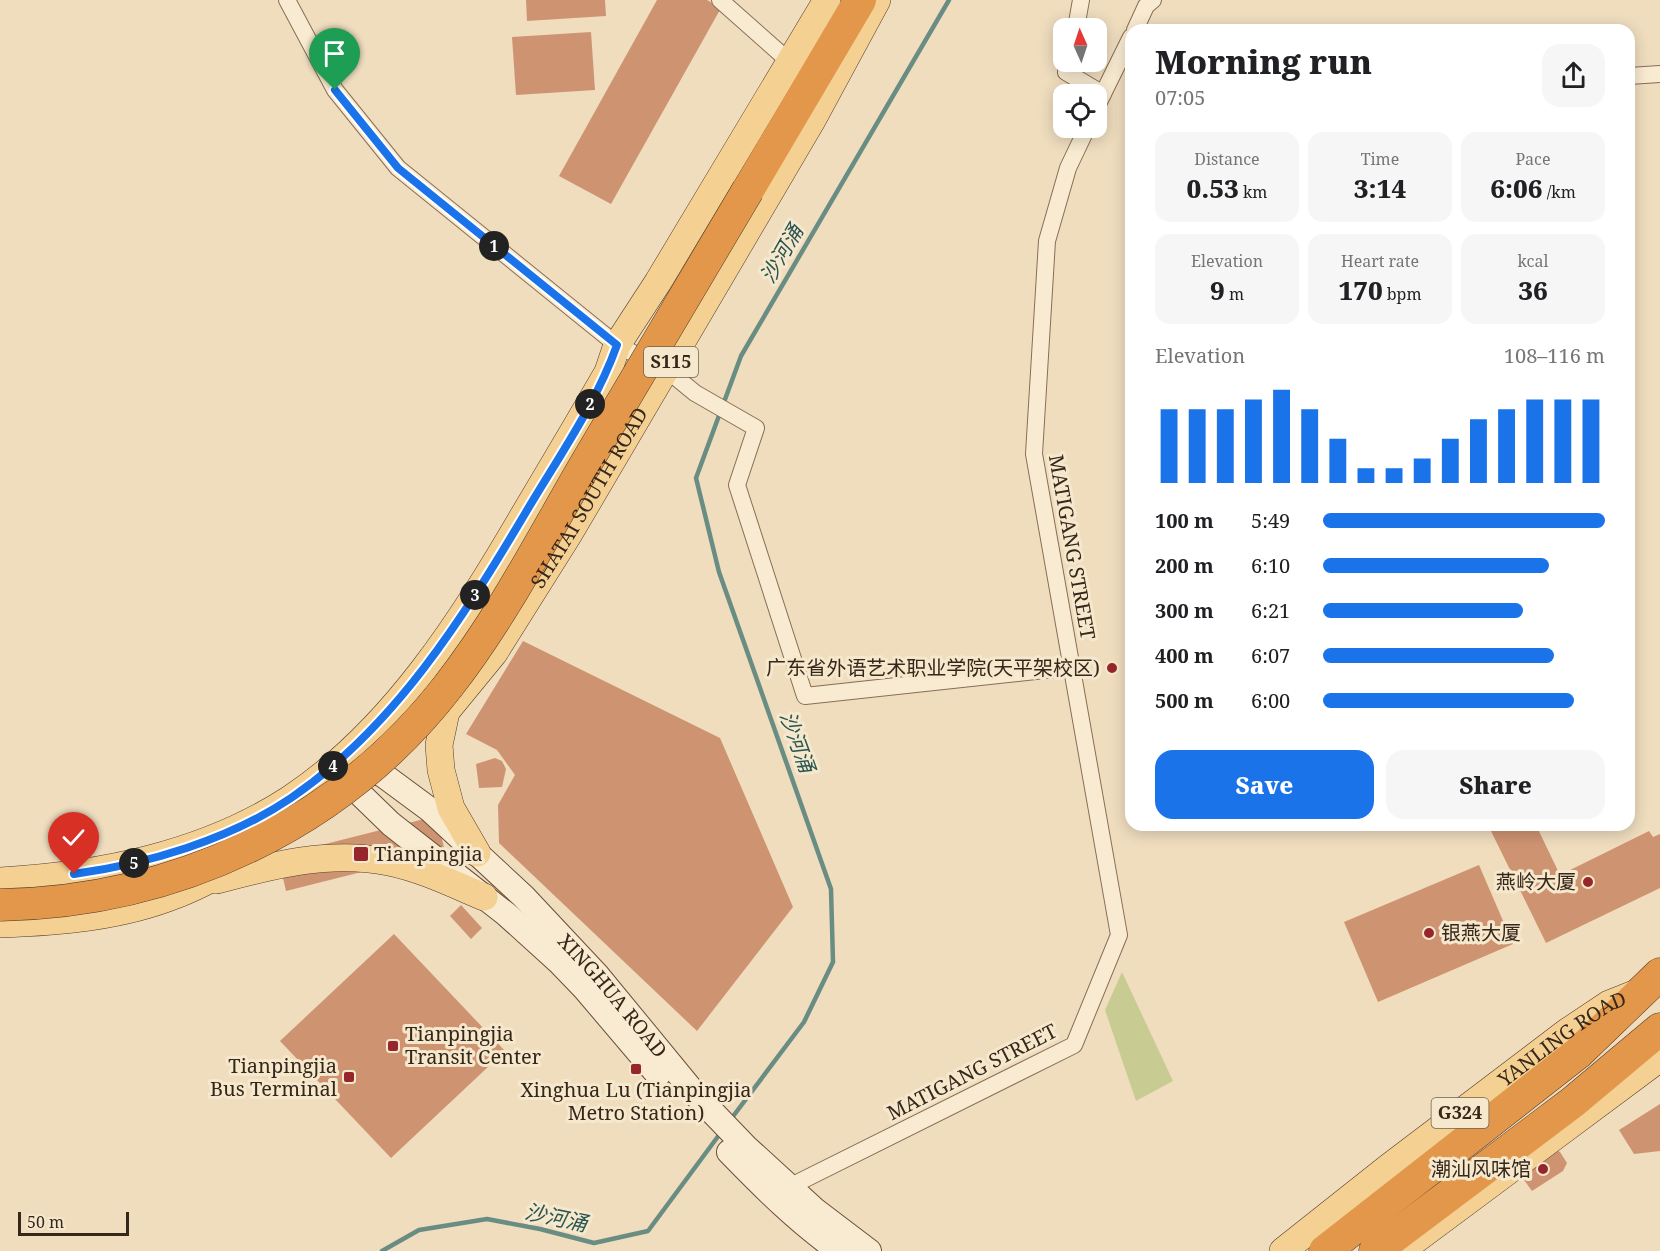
<!DOCTYPE html>
<html lang="en">
<head>
<meta charset="utf-8">
<style>
  body { margin:0; font-family:"Noto Serif","Noto Sans SC",serif; background:#f6f6f6; color:#202124; height:100vh; display:flex; flex-direction:column; font-size:22px; white-space:nowrap }
  * { box-sizing:border-box; margin:0 }
  p { font-size:20px; color:#757577 }
  .icon { flex:none; width:33px; height:33px; fill:none; stroke:currentColor; stroke-width:2; stroke-linecap:round; stroke-linejoin:round }
  .map { position:relative; flex:1; overflow:hidden }
  .side { position:absolute; left:1125px; top:24px; width:510px; height:807px; display:flex; flex-direction:column; background:#fff; border-radius:18px; box-shadow:0 3px 15px #0003 }
  .side>* { flex:none }
  .needle { width:39px; rotate:357deg }
  .buttons { position:absolute; left:1053px; top:18px; display:grid; gap:12px }
  .buttons a { display:grid; place-items:center; width:54px; height:54px; border-radius:12px; background:#fff; box-shadow:0 3px 15px #0003; font-size:30px }
  .scale { position:absolute; left:18px; bottom:15px; width:111px; box-sizing:border-box; padding-left:6px; border:3px solid #36271b; border-top:0; font-size:16px; line-height:21px; white-space:nowrap; color:#36271b; -webkit-text-stroke:4px #f6e8cd; paint-order:stroke }
  .pin { position:absolute; display:grid; place-items:center; width:51px; height:51px; color:#fff; margin:-62px -26px; border-radius:50% 50% 50% 0; rotate:-45deg; box-shadow:0 0 6px #0007 }
  .pin .icon { rotate:45deg }
  .km { position:absolute; width:30px; height:30px; margin:-15px; border-radius:50%; background:#222; color:#fff; font-size:16px; line-height:30px; text-align:center }
  .round { display:grid; place-items:center; flex:none; width:63px; height:63px; border-radius:18px; background:#f6f6f6 }
  .overview { display:flex; align-items:center; justify-content:space-between; height:102px; padding:0 30px }
  h1 { font-size:33px; font-weight:800; line-height:45px }
  .stats { display:grid; grid-template-columns:repeat(3,1fr); gap:9px; height:102px; padding:6px 30px }
  .stats div { display:grid; align-content:center; border-radius:15px; background:#f6f6f6; text-align:center }
  .stats b { font-size:26px; font-weight:800 }
  .stats small { font-size:16px; font-weight:400 }
  .stats p { font-size:16px }
  .chart { height:168px; padding:12px 30px }
  .chart p { display:flex; justify-content:space-between }
  .chart svg { width:100%; height:108px; margin-top:6px; stroke:#1a73e8; stroke-width:6 }
  .action { display:flex; gap:12px; margin-top:auto; padding:12px 30px }
  .action a { flex:1; height:69px; border-radius:18px; background:#1a73e8; color:#fff; font-size:24px; font-weight:800; line-height:69px; text-align:center }
  .action a+a { background:#f6f6f6; color:#202124 }
  ul { padding:0 30px; list-style:none; font-size:20px }
  li { display:grid; grid-template-columns:96px 72px 1fr; align-items:center; height:45px }
  li i { height:15px; border-radius:8px; background:#1a73e8 }
  .map>svg:first-child { display:block }
  .green { fill:#c9cc92 }
  .lines { fill:none; stroke-linecap:round; stroke-linejoin:round }
  .stream { stroke:#698d82; stroke-width:4.5 }
  .building { fill:#ce9472 }
  .street-casing { stroke:#876e56; stroke-width:18 }
  .secondary-casing { stroke:#684f3a; stroke-width:26 }
  .primary-casing { stroke:#543c2b; stroke-width:28 }
  .highway-casing { stroke:#543c2b; stroke-width:33 }
  .street { stroke:#f9ebd1; stroke-width:16 }
  .secondary { stroke:#f9ebd1; stroke-width:24 }
  .primary { stroke:#f4d193; stroke-width:27 }
  .highway { stroke:#e2974b; stroke-width:32 }
  .highway-bridge-casing { stroke:#543c2b; stroke-width:33; stroke-linecap:butt }
  .highway-bridge { stroke:#e2974b; stroke-width:32 }
  .route-casing { stroke:#fff; stroke-width:12 }
  .route { stroke:#1a73e8; stroke-width:8 }
  .poi-dot { fill:#97252c; stroke:#f6e8cd; stroke-width:2 }
  .labels { text-anchor:middle; stroke-width:6; stroke-linejoin:round; paint-order:stroke }
  .shield { fill:#f6e8cd; stroke:#706150; stroke-width:1.5 }
  .shield-label { font-size:18px; font-weight:bold; fill:#36271b }
  .street-label { font-size:20px; fill:#36271b; stroke:#f6e8cd }
  .poi-label { font-size:20px; fill:#36271b; stroke:#f6e8cd; text-anchor:end }
  .water-label { font-size:21px; font-style:italic; fill:#2a5651; stroke:#f6e8cd }
</style>
</head>
<body>
<div class="map">
<svg width="1660" height="1251" viewBox="0 0 1660 1251">
  <rect width="100%" height="100%" fill="#efddbe"/>
  <polygon class="green" points="1122,972 1173,1081 1136,1101 1105,1010"/>
  <g class="lines">
    <g class="stream">
      <polyline points="731,1119 804,1022 833,962 831,889 719,572 696,478 741,356 949,0"/>
      <polyline points="382,1251 419,1230 487,1219 540,1229 594,1243 648,1231 722,1131"/>
    </g>
  </g>
  <g class="building">
    <polygon points="526,0 605,0 606,16 527,21"/>
    <polygon points="657,0 707,0 721,8 611,204 559,176"/>
    <polygon points="591,32 595,90 516,95 512,37"/>
    <polygon points="523,641 720,738 793,907 697,1031 499,843 498,805 515,775 497,750 466,734"/>
    <polygon points="495,758 502,761 506,769 502,787 479,788 476,764"/>
    <polygon points="436,816 445,851 286,891 278,856"/>
    <polygon points="1488,825 1536,825 1560,875 1649,831 1653,837 1660,834 1660,888 1546,943"/>
    <polygon points="1479,865 1513,944 1378,1002 1344,922"/>
    <polygon points="461,905 482,928 471,939 450,916"/>
    <polygon points="394,934 505,1051 391,1158 280,1041"/>
    <polygon points="1660,1104 1660,1151 1634,1154 1619,1130"/>
    <polygon points="1549,1146 1560,1152 1567,1163 1563,1171 1532,1191 1524,1180 1521,1167"/>
  </g>
  <g class="lines">
    <g class="street-casing">
      <g id="street">
        <polyline points="287,0 335,90 398,168 617,345 667,370 695,393 756,428 737,485 805,696 1072,667"/>
        <polyline points="720,0 782,55"/>
        <polyline points="1076,28 1081,0"/>
        <polyline points="1135,30 1146,6 1153,0"/>
        <polyline points="1068,62 1066,72 1103,94"/>
        <polyline points="1629,76 1660,74"/>
        <polyline points="1096,108 1131,37"/>
        <polyline points="789,1187 1074,1045 1119,935 1034,454 1047,241 1068,168 1087,128"/>
      </g>
    </g>
    <g class="secondary-casing">
      <g id="secondary">
        <path id="s1" d="M354,765l29,10 46,34 94,87 75,80 97,118 51,53 69,63 54,41"/>
        <polyline points="345,767 359,793 391,824 506,914 558,961 585,989 658,1075"/>
        <path d="M729,1152c34,35 69,70 110,99"/>
      </g>
    </g>
    <g class="primary-casing">
      <g id="primary">
        <polyline points="446,712 439,745 441,770 451,808 477,853"/>
        <path id="s2" d="M444,714l50,-61 76,-121 241,-410 66,-122"/>
        <path d="M217,880c56,-15 113,-30 172,-18 34,7 64,22 95,35"/>
        <path d="M0,881c100,-6 204,-26 290,-82 104,-69 173,-180 235,-286 28,-47 56,-94 83,-141l9,-27 41,-63 169,-282"/>
        <path d="M0,924c59,-2 122,-7 178,-30 19,-7 36,-17 54,-26"/>
        <polyline points="1403,1249 1660,1058"/>
        <path id="s3" d="M1283,1251l106,-84 178,-135 42,-28 25,-10"/>
      </g>
    </g>
    <g class="highway-casing">
      <g id="highway">
        <polyline points="748,190 860,0"/>
        <polyline points="1325,1251 1578,1053 1660,974"/>
        <polyline points="1375,1251 1573,1102 1660,1029"/>
      </g>
    </g>
    <use href="#street" class="street"/>
    <use href="#secondary" class="secondary"/>
    <use href="#primary" class="primary"/>
    <use href="#highway" class="highway"/>
    <g class="highway-bridge-casing">
      <path id="highway-bridge" d="M0,905c175,-3 341,-80 449,-220 53,-68 93,-146 136,-220 54,-92 109,-183 163,-275"/>
    </g>
    <use href="#highway-bridge" class="highway-bridge"/>
  </g>
  <g class="lines">
    <g class="route-casing">
      <path id="route" d="M74,874c73,-10 155,-34 217,-76 104,-71 172,-180 235,-286 32,-54 70,-108 91,-167l-219,-177 -63,-78"/>
    </g>
    <use href="#route" class="route"/>
  </g>
  <g class="poi-dot">
    <circle cx="1112" cy="668" r="6"/>
    <rect x="353" y="846" width="16" height="16" rx="3"/>
    <circle cx="1588" cy="882" r="6"/>
    <circle cx="1429" cy="933" r="6"/>
    <rect x="387" y="1040" width="12" height="12" rx="3"/>
    <rect x="630" y="1063" width="12" height="12" rx="3"/>
    <rect x="343" y="1071" width="12" height="12" rx="3"/>
    <circle cx="1543" cy="1169" r="6"/>
  </g>
  <g class="labels">
    <g class="shield">
      <rect x="644" y="347" width="54" height="30" rx="4.5"/>
      <rect x="1431.5" y="1098" width="57" height="30" rx="4.5"/>
    </g>
    <g class="shield-label">
      <text x="671" y="368">S115</text>
      <text x="1460" y="1119">G324</text>
    </g>
    <g class="street-label">
      <text dy="7" stroke="none"><textPath href="#s2" startOffset="261">SHATAI SOUTH ROAD</textPath></text>
      <text transform="translate(1072 547) rotate(80)" y="7">MATIGANG STREET</text>
      <text dy="7" stroke="none"><textPath href="#s1" startOffset="350">XINGHUA ROAD</textPath></text>
      <text dy="7" stroke="none"><textPath href="#s3" startOffset="351">YANLING ROAD</textPath></text>
      <text transform="translate(972 1072) rotate(-27)" y="7">MATIGANG STREET</text>
    </g>
    <g class="poi-label">
      <text x="1100" y="675">广东省外语艺术职业学院(天平架校区)</text>
      <text x="374" y="861" text-anchor="start">Tianpingjia</text>
      <text x="1576" y="889">燕岭大厦</text>
      <text x="1441" y="940" text-anchor="start">银燕大厦</text>
      <text x="405" y="1041" text-anchor="start">Tianpingjia<tspan x="405" dy="23">Transit Center</tspan></text>
      <text x="337" y="1073">Tianpingjia<tspan x="337" dy="23">Bus Terminal</tspan></text>
      <text x="636" y="1097" text-anchor="middle">Xinghua Lu (Tianpingjia<tspan x="636" dy="23">Metro Station)</tspan></text>
      <text x="1531" y="1176">潮汕风味馆</text>
    </g>
    <g class="water-label">
      <text transform="translate(782 254) rotate(-60)" y="7">沙河涌</text>
      <text transform="translate(797 742) rotate(70)" y="7">沙河涌</text>
      <text transform="translate(556 1218) rotate(12)" y="7">沙河涌</text>
    </g>
  </g>
</svg>
<div class="buttons">
<a><svg class="needle" viewBox="-14 -14 28 28"><path d="M0-13l5 13h-10z" fill="#e53935"/><path d="M0 13l5-13h-10z" fill="#757577"/></svg></a>
<a><svg class="icon" aria-label="locate" viewBox="0 0 24 24"><circle cx="12" cy="12" r="6"/><path d="M12 2v4M12 18v4M2 12h4M18 12h4"/></svg></a>
</div>
<div class="scale">50 m</div>
<div class="pin" style="left:335px;top:90px;background:#1e9e55"><svg class="icon" aria-label="arrive" viewBox="0 0 24 24"><path d="M6 21V4h12l-3 4 3 4H6"/></svg></div>
<div class="pin" style="left:74px;top:874px;background:#d93025"><svg class="icon" aria-label="check" viewBox="0 0 24 24"><path d="M5 12l5 5 9-10"/></svg></div>
<b class="km" style="left:494px;top:246px">1</b>
<b class="km" style="left:590px;top:404px">2</b>
<b class="km" style="left:475px;top:595px">3</b>
<b class="km" style="left:333px;top:766px">4</b>
<b class="km" style="left:134px;top:863px">5</b>
<section class="side">
<div class="overview"><div><h1>Morning run</h1><p>07:05</p></div><a class="round"><svg class="icon" aria-label="share" viewBox="0 0 24 24"><path d="M12 15V3M7 8l5-5 5 5M5 13v7h14v-7"/></svg></a></div>
<div class="stats">
<div><p>Distance</p><b>0.53<small> km</small></b></div>
<div><p>Time</p><b>3:14</b></div>
<div><p>Pace</p><b>6:06<small> /km</small></b></div>
</div>
<div class="stats">
<div><p>Elevation</p><b>9<small> m</small></b></div>
<div><p>Heart rate</p><b>170<small> bpm</small></b></div>
<div><p>kcal</p><b>36</b></div>
</div>
<div class="chart"><p><span>Elevation</span>108–116 m</p>
<svg viewBox="0 0 160 44" preserveAspectRatio="none"><path d="M5 44V14M15 44V14M25 44V14M35 44V10M45 44V6M55 44V14M65 44V26M75 44V38M85 44V38M95 44V34M105 44V26M115 44V18M125 44V14M135 44V10M145 44V10M155 44V10"/></svg>
</div>
<ul>
<li><b>100 m</b>5:49<i style="width:100%"></i></li>
<li><b>200 m</b>6:10<i style="width:80%"></i></li>
<li><b>300 m</b>6:21<i style="width:71%"></i></li>
<li><b>400 m</b>6:07<i style="width:82%"></i></li>
<li><b>500 m</b>6:00<i style="width:89%"></i></li>
</ul>
<div class="action"><a>Save</a><a>Share</a></div>
</section>
</div>
</body>
</html>
